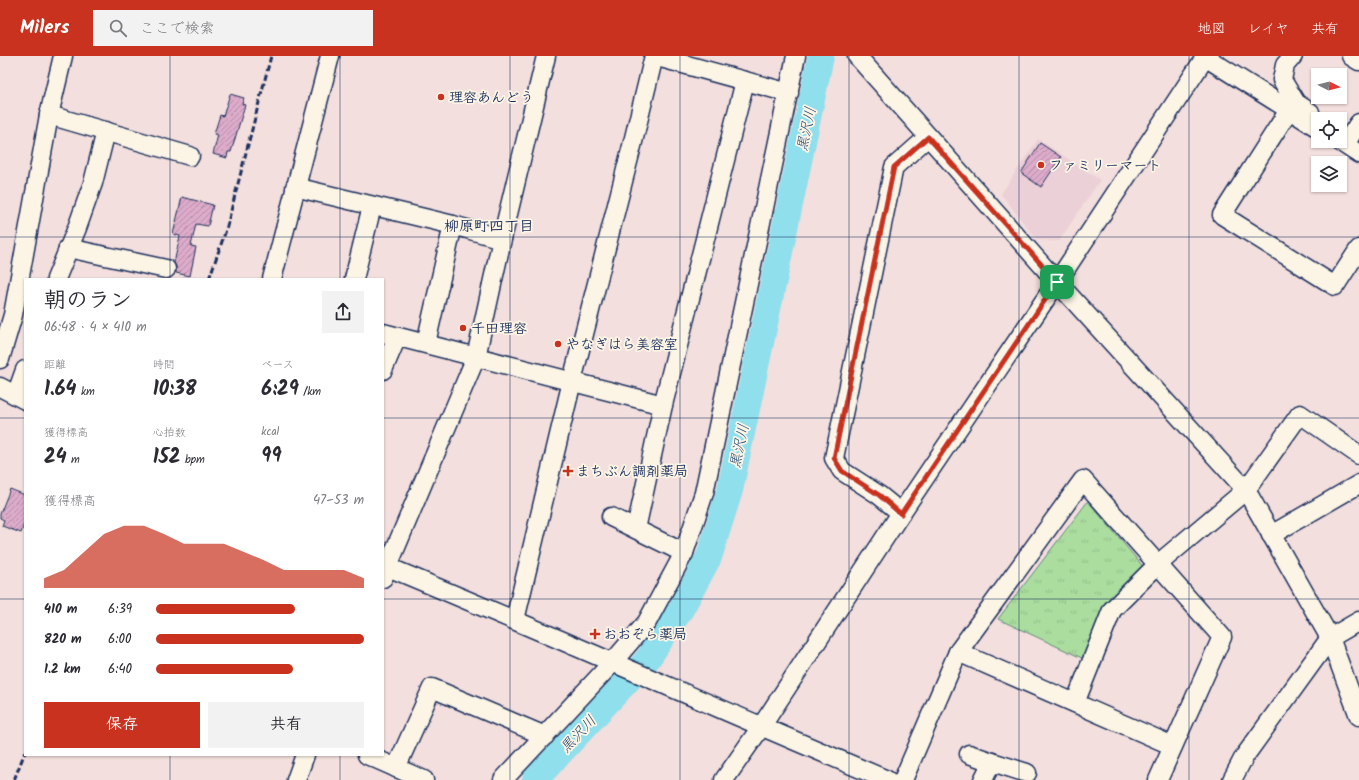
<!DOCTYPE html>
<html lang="ja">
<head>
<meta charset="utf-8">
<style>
  body { margin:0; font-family:Kalam,"Klee One",sans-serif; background:#f2f2f3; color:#2b2b33; height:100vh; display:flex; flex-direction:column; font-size:15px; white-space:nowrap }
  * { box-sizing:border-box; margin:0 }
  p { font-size:13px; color:#7c7c81 }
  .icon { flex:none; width:22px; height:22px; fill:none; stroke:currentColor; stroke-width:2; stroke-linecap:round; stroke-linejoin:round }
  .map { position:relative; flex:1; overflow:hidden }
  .sheet { position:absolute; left:24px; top:222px; width:360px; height:478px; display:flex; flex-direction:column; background:#fff; border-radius:0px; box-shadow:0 1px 3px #0004 }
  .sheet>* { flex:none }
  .needle { width:26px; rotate:96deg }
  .controls { position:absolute; left:1311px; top:12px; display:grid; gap:8px }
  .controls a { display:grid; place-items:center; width:36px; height:36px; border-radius:0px; background:#fff; box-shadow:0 1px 3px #0004; font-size:20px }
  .pin { position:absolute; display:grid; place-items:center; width:34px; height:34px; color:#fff; margin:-17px; border-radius:8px; box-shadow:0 2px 6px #0006 }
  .round { display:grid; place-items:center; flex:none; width:42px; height:42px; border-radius:0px; background:#f2f2f3 }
  .head { display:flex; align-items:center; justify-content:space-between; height:68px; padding:0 20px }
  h1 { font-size:22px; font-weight:800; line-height:30px }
  .figures { display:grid; grid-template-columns:repeat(3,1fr); gap:6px; height:68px; padding:4px 20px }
  .figures div { display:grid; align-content:center }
  .figures b { font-size:20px; font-weight:800 }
  .figures small { font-size:11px; font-weight:400 }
  .figures p { font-size:11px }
  .chart { height:112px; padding:8px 20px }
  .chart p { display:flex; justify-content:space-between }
  .chart svg { width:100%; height:72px; margin-top:4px; fill:#c8321e; opacity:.7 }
  .button { display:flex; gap:8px; margin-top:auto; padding:8px 20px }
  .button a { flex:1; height:46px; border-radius:0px; background:#c8321e; color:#fff; font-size:16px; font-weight:800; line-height:46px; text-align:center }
  .button a+a { background:#f2f2f3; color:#2b2b33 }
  ul { padding:0 20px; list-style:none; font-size:13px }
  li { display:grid; grid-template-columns:64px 48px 1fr; align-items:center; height:30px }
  li i { height:10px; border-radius:5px; background:#c8321e }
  header { display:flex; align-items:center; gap:24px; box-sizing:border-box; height:56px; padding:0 20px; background:#c8321e; color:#fff }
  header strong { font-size:19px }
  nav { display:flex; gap:22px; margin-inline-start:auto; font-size:14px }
  .search { width:280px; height:36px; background:#f2f2f3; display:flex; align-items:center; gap:10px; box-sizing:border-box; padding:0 14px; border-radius:0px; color:#7c7c81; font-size:15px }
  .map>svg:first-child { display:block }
  .built { fill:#ecd0d7 }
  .park { fill:url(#park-tufts); stroke:#62867e }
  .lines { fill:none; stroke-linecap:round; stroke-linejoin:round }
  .river { stroke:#8fdfed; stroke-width:26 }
  .building { fill:url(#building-hatch); stroke:#1b2f5e }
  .minor-casing { stroke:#1b2f5e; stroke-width:21 }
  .minor { stroke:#fcf5e5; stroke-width:18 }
  .rail { stroke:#1b2f5e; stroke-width:3; stroke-dasharray:6 3; stroke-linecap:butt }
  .route-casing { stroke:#fff; stroke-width:8 }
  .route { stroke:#c8321e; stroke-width:5 }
  .grid { fill:none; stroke:#1b2f5e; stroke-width:1; stroke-opacity:0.55 }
  .poi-dot { fill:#c8321e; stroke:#fcf5e5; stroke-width:1.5 }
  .labels { text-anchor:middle; stroke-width:3.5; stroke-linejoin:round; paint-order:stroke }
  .poi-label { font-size:14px; font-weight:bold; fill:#1b2f5e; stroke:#fcf5e5; text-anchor:start }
  .water-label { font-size:15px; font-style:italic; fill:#32527b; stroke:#fcf5e5 }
  .neighbourhood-label { font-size:15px; font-weight:bold; fill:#1b2f5e; stroke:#fcf5e5 }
</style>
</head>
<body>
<header>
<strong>Milers</strong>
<div class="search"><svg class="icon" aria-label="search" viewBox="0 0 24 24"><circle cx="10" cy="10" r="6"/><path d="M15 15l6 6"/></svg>ここで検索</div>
<nav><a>地図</a><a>レイヤ</a><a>共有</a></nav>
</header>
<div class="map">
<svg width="1359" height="724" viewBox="0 0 1359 724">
  <defs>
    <pattern id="park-tufts" width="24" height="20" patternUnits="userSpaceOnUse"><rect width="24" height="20" fill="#aadd9e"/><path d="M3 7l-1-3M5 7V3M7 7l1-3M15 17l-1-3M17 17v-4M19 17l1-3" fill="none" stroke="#92be8a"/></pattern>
    <pattern id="building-hatch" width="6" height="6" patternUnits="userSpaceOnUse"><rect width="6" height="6" fill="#ddacca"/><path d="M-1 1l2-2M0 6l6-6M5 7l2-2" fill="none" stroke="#b28ca7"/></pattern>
  </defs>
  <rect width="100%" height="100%" fill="#f3dfdd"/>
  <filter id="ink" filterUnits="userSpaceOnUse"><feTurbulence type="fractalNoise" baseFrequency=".025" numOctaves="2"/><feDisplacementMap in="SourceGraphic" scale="8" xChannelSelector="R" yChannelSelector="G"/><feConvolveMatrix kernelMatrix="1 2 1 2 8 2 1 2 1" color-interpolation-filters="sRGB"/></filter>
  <g filter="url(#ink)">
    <polygon class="built" points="1038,83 1100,124 1059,185 1037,184 1001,138"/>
    <polygon class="park" points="1088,445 1145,513 1084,603 998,563"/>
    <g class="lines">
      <polyline class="river" points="535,724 647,604 680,555 709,501 730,434 821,0"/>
    </g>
    <g class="building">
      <polygon points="230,38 244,42 242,48 245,49 231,96 228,96 227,102 213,98 218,79 214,78 220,59 223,60"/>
      <polygon points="1040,87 1061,101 1041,131 1021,117"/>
      <polygon points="182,141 213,149 208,170 196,168 191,190 196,191 190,220 176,217 176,210 174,207 180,180 173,178"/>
      <polygon points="10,433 25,439 25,466 21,477 2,470 4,464 0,462 0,458"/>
    </g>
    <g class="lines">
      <g class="minor-casing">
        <g id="minor">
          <polyline points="654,0 789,37"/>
          <polyline points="857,0 1057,226 1246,434 1330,582 1359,660"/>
          <polyline points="1293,0 1285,9 1282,24 1296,47 1310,56"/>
          <polyline points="1351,0 1359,5"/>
          <polyline points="1205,1 1318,72"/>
          <polyline points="1289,54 1222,159 1335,230 1359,193"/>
          <polyline points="49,59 190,100"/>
          <polyline points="1349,82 1359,67"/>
          <polyline points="1339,85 1359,98"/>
          <polyline points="295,131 453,169 502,183"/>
          <polyline points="68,192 166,213"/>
          <polyline points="56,223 77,172 93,127 106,75"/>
          <polyline points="272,223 330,0"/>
          <polyline points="354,223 372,150"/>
          <polyline points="383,277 663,349"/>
          <polyline points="426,287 453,169"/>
          <polyline points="0,303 13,259 49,59 63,0"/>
          <polyline points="383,314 397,281"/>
          <polyline points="0,331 25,344"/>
          <polyline points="16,339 25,314"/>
          <polyline points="901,457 879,439 842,415 834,402 894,111 928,81"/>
          <polyline points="611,461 684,497"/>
          <polyline points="636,473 663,349 745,25"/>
          <polyline points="1271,479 1359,428"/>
          <path d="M383,509c169,70 336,144 504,215"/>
          <polyline points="383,522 476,301 502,183 546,0"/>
          <polyline points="515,564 572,325 632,90 654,0"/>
          <polyline points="958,596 1173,690"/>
          <polyline points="1075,647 1112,554 1158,508 1246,434 1300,358 1359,399"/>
          <polyline points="969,698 992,706"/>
          <polyline points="367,699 424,724"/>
          <polyline points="396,712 432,632 545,680"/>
          <polyline points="296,724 305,699"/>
          <polyline points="503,724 612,607 647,566 684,497 704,437 796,0"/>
          <polyline points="724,724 761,671 901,457 1057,226 1206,0"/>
          <polyline points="903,724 958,596 1083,424 1222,581 1158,724"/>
          <polyline points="983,724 992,706 1027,717"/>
          <polyline points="1232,724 1244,701 1330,582 1359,565"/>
        </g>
      </g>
      <use href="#minor" class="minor"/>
      <g class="rail">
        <polyline points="209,223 226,174 271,0"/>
        <polyline points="14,724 25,696"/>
      </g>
    </g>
  </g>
  <g class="lines" filter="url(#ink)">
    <g class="route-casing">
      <polygon id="route" points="928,81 1057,226 901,458 879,439 842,415 834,402 894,111"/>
    </g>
    <use href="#route" class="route"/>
  </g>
  <path class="grid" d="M170,0v223M340,0v223M510,0v724M680,0v724M849,0v724M1019,0v724M1189,0v724M0,181h1359M0,362h25M383,362h976M0,543h25M383,543h976M170,699v25M340,699v25"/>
  <g class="poi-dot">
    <circle cx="441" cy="41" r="4"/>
    <circle cx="1041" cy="109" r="4"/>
    <circle cx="463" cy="272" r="4"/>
    <circle cx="558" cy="288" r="4"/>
    <path d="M566 409h4v4h4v4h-4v4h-4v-4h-4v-4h4z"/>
    <path d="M593 572h4v4h4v4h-4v4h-4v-4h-4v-4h4z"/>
  </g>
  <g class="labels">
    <g class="poi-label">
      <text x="449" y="46">理容あんどう</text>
      <text x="1049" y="114">ファミリーマート</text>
      <text x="471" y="277">千田理容</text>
      <text x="566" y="293">やなぎはら美容室</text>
      <text x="576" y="420">まちぶん調剤薬局</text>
      <text x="603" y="583">おおぞら薬局</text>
    </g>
    <g class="water-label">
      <text transform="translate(806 73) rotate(-78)" y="5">黒沢川</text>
      <text transform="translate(739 390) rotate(-78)" y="5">黒沢川</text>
      <text transform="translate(578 678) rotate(-47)" y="5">黒沢川</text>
    </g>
    <g class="neighbourhood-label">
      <text x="489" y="175">柳原町四丁目</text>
    </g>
  </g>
</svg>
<div class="controls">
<a><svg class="needle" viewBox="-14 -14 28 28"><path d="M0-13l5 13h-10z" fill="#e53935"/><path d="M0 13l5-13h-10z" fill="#7c7c81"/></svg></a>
<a><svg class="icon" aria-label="locate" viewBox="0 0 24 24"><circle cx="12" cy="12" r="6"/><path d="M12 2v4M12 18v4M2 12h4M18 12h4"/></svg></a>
<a><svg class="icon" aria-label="layers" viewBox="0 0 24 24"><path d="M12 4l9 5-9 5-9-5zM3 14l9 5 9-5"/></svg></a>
</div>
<div class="pin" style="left:1057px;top:226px;background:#1e9e55"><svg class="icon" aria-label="arrive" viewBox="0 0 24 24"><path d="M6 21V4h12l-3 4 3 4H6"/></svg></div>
<section class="sheet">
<div class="head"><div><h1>朝のラン</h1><p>06:48 · 4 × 410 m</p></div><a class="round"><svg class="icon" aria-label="share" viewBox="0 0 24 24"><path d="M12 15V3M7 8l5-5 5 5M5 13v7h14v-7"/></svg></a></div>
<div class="figures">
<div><p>距離</p><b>1.64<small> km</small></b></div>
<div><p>時間</p><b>10:38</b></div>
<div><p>ペース</p><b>6:29<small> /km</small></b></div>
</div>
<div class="figures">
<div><p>獲得標高</p><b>24<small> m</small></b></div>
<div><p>心拍数</p><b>152<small> bpm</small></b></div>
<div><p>kcal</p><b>99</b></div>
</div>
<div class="chart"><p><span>獲得標高</span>47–53 m</p>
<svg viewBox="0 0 160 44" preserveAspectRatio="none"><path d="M0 44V38L10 33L20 22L30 11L40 6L50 6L60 11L70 17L80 17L90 17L100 22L110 27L120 33L130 33L140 33L150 33L160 38V44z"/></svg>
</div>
<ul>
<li><b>410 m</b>6:39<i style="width:67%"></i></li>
<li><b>820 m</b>6:00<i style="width:100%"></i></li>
<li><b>1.2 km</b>6:40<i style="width:66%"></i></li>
</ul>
<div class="button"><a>保存</a><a>共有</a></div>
</section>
</div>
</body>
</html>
